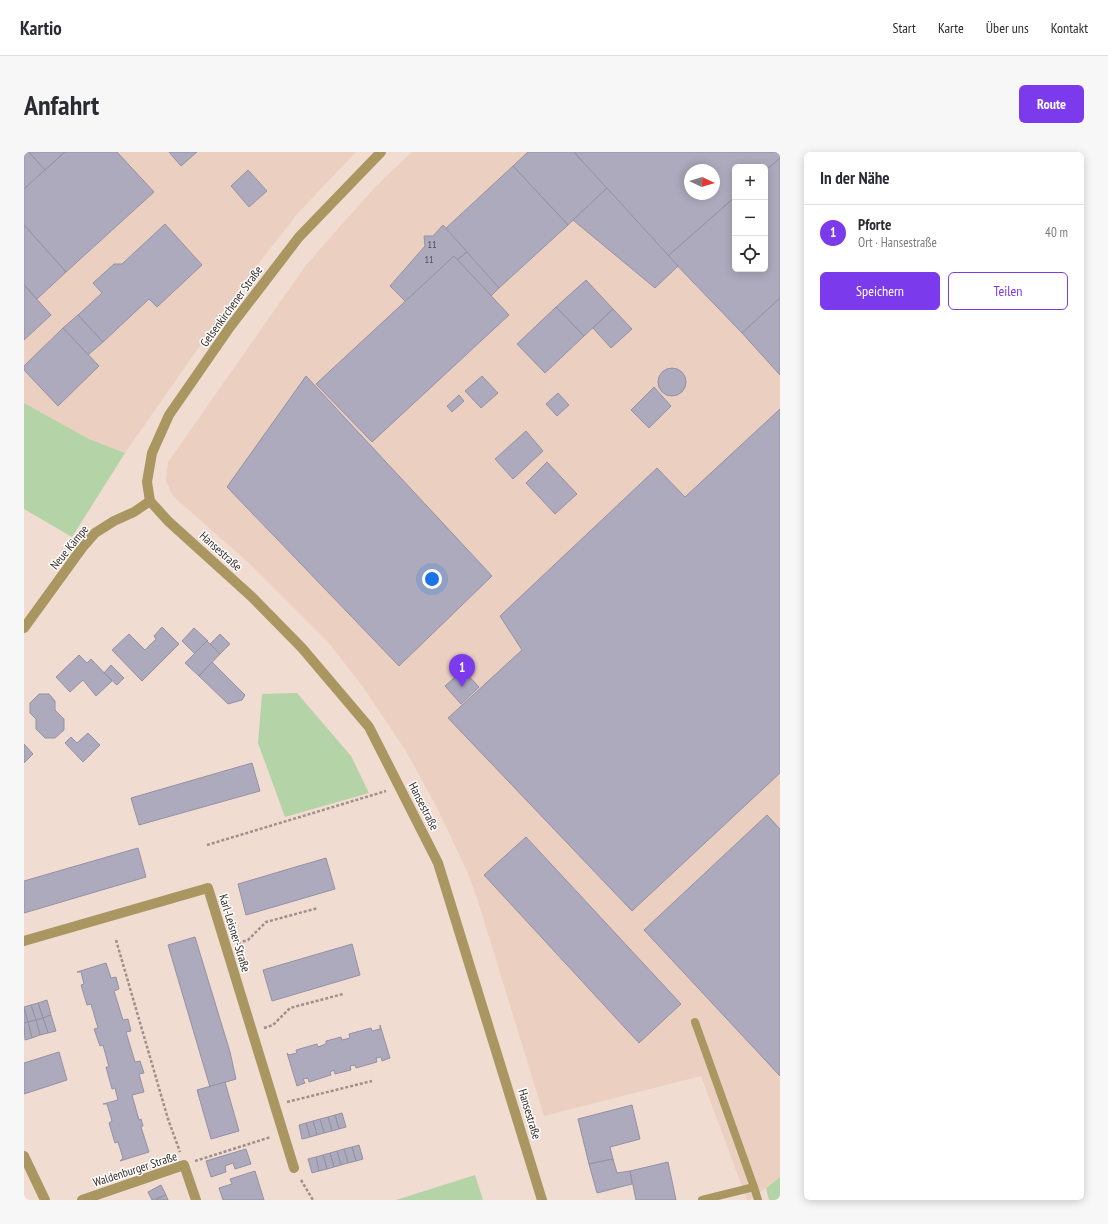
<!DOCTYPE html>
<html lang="de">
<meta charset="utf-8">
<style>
:root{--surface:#fff;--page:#f7f7f7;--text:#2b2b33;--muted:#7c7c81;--line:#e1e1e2;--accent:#7c3aed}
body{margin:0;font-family:"PT Sans Narrow",sans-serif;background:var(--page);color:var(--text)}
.controls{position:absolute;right:12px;top:12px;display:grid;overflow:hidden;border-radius:6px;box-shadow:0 2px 10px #0003}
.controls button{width:36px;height:36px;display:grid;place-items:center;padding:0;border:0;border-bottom:1px solid var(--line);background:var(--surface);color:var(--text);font:20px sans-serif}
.compass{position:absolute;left:660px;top:12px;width:36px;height:36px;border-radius:50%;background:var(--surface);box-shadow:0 2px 10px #0003;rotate:94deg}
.you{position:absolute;left:408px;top:427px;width:14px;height:14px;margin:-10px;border:3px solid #fff;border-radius:50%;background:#1a73e8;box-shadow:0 0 0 6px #1a73e833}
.badge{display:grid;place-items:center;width:26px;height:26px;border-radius:50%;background:var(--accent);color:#fff;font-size:13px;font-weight:700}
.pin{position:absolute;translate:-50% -33px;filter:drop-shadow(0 1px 2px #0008)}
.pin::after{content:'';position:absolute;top:21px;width:14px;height:12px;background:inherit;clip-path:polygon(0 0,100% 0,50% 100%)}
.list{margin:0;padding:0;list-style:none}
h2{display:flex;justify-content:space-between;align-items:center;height:52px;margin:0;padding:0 16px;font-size:17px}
h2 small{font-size:13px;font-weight:400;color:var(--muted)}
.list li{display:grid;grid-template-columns:26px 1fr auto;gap:12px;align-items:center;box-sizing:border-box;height:56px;padding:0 16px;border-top:1px solid var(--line)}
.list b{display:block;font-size:15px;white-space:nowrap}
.list p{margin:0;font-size:13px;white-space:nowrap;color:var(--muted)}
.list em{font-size:13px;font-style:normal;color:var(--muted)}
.actions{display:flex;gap:8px;padding:12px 16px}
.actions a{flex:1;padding:9px 0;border:1px solid var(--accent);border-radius:6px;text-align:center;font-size:14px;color:var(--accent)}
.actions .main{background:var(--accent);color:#fff}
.icon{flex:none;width:22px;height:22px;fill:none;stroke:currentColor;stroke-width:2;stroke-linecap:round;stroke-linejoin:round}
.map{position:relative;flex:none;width:756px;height:1048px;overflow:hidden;border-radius:6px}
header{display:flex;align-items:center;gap:24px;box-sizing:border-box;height:56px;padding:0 20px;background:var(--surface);border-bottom:1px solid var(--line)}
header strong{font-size:19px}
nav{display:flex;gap:22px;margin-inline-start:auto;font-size:14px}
.intro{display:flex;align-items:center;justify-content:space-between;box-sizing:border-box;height:96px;padding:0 24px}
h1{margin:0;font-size:28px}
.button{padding:10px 18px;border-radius:6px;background:var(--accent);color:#fff;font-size:14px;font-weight:700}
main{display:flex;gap:24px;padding:0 24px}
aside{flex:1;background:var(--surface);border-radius:6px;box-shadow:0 2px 10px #0003}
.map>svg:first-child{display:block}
</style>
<header>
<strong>Kartio</strong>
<nav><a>Start</a><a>Karte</a><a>Über uns</a><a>Kontakt</a></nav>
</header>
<div class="intro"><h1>Anfahrt</h1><a class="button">Route</a></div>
<main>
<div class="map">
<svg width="756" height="1048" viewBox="0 0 756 1048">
<rect width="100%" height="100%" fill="#f1dcd2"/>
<!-- built -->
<g fill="#ebcfc1" fill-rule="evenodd">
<polygon points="0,0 332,0 274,61 224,125 101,301 65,287 0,251"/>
<path d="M388,0H756V1025L726,1048H723L677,924L520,964L454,749L442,717L413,656L382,599L339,535L304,490L226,412L149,344L142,329L144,310L282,113L351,35ZM711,15H741V117H711ZM666,18H690V42H666Z"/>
</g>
<!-- green -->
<g fill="#b4d3a7">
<polygon points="0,251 65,287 101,301 48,385 0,357"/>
<polygon points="273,541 327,604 345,641 261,665 234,591 238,542"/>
<polygon points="451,1023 459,1048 372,1048"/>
<polygon points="756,1025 756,1048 745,1048 742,1036"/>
</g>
<!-- building -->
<g fill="#adaabd" stroke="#9491a4" fill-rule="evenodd">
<polygon points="0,0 5,0 21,18 0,37"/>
<polygon points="5,0 41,0 21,18"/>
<polygon points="41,0 93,0 130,40 42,120 0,73 0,37"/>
<polygon points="145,0 173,0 157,14"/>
<polygon points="504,0 550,0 583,36 544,73 489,14"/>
<path d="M550,0H756V6L741,19V15H711V45L644,104ZM666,18H690V42H666Z"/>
<polygon points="756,6 756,146 718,181 644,104 711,45 711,117 741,117 741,19"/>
<polygon points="489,14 544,73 475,136 421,77"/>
<polygon points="224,18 243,39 225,55 207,34"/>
<polygon points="583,36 654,114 631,136 549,68"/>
<polygon points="141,72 178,113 133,155 125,147 79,190 54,163 78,141 69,131 90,112 98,112"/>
<polygon points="0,73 42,120 13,147 0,133"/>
<polygon points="419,73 443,100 433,108 430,104 382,150 366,134 401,94 400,84 409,84"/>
<polygon points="443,100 475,136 467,144 433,108"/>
<polygon points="430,104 485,163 348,290 292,232"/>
<polygon points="562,128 589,157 560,184 532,155"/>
<polygon points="0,133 27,163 0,188"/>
<polygon points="756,146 756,223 718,181"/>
<polygon points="532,155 560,184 521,221 493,192"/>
<polygon points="589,157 608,177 587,196 569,176"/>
<polygon points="54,163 79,190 64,203 39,176"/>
<polygon points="39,176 75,214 34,254 0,218 0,214"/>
<circle cx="648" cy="230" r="14"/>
<polygon points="282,224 468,424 375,514 203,335"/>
<polygon points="458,224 474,241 457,256 441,239"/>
<polygon points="630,235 647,254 625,276 607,258"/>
<polygon points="534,241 545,253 533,264 522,252"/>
<polygon points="435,243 440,249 428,260 423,254"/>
<polygon points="756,257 756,621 608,759 424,566 498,498 476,464 633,316 661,345"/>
<polygon points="502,279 519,299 489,327 471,307"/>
<polygon points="523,310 553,342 531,362 502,331"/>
<polygon points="138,475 155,492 118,529 88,498 105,482 121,498 132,487 130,484"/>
<polygon points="170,476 184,489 171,502 158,489"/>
<polygon points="196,482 206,492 196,502 186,492"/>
<polygon points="183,489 196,502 175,524 161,511"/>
<polygon points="55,503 63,511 67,507 88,529 72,544 59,528 46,540 32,525"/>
<polygon points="188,510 221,543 218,548 204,552 175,524"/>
<polygon points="87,513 100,526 93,533 80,521"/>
<polygon points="439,518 455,535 437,552 421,534"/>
<polygon points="15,542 25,542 31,549 31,558 40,567 40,578 31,586 21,586 12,577 12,567 6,561 6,551"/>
<polygon points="64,581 76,593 59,610 41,591 47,585 53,591"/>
<polygon points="0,592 9,602 0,611"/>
<polygon points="228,611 236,639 115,673 107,646"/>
<polygon points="743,663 756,677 756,924 620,778"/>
<polygon points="502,685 657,852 615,891 460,723"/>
<polygon points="114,696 122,725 0,761 0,729"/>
<polygon points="302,706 311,737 222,763 214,732"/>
<polygon points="171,785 206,900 212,927 186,935 144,793"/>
<polygon points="328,792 336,823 248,849 239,818"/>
<polygon points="82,811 87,826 92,825 95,837 90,839 99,868 104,867 107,879 102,880 111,910 116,909 120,921 115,922 120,940 108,943 115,968 117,967 119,974 117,975 125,1000 96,1009 99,1006 94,990 91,991 85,971 88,969 83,952 79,952 94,948 91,936 88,937 82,915 85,915 79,893 76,894 70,877 74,876 67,852 63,853 57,833 60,832 57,820 53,820"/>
<polygon points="23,848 27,863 19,866 14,851"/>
<polygon points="14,851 19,866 12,868 7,853"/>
<polygon points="7,853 12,868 4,870 0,855"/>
<polygon points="0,857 4,870 0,871"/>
<polygon points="27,863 32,879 24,881 19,866"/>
<polygon points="19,866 24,881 16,883 12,868"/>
<polygon points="12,868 16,883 8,886 4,870"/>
<polygon points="4,870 8,886 1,888 0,871"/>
<polygon points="356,873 366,906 358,909 357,905 352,906 353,910 332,916 331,913 326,914 327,918 311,922 310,918 306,920 307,923 285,930 284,926 279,927 281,931 273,934 263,901 265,903 273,901 272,898 293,892 294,895 302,892 302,889 317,885 318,888 326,886 325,882 347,876 348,879 356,877"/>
<polygon points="35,900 43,928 0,942 0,911"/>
<polygon points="201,930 215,979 187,987 173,938"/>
<polygon points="608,953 616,987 586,995 589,1007 565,1012 554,967"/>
<polygon points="318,961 322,975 315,977 311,963"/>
<polygon points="311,963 315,977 308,979 304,965"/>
<polygon points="304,965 308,979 300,981 296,967"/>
<polygon points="296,967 300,981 293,983 289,969"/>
<polygon points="289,969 293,983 286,985 282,971"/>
<polygon points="282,971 286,985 278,987 275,973"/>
<polygon points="335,993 339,1007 332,1009 328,995"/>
<polygon points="328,995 332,1009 324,1011 320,997"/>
<polygon points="222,997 227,1012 211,1017 209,1011 201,1014 202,1020 187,1025 182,1009"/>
<polygon points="320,997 324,1011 317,1013 313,999"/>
<polygon points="313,999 317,1013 310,1015 306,1001"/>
<polygon points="306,1001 310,1015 303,1017 299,1003"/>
<polygon points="299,1003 303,1017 295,1019 292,1005"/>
<polygon points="292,1005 295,1019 288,1021 284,1007"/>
<polygon points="589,1007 593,1021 606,1019 608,1032 573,1041 565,1012"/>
<polygon points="644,1010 652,1048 612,1048 606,1019"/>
<polygon points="231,1019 240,1048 199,1048 195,1036 208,1032 206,1027"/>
<polygon points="137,1033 142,1043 128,1048 124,1040"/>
<polygon points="142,1043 144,1048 131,1048"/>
</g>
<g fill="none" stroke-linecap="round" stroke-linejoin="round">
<!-- path -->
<g stroke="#a09089" stroke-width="2.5" stroke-dasharray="3 2" stroke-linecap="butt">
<polyline points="183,693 362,639"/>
<polyline points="92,788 144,967 156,1000"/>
<polyline points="214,791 224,788 242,770 294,756"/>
<polyline points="240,876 249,873 266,856 319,842"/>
<polyline points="263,950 348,929"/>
<polyline points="171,1009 247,985"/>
<polyline points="277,1028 289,1048"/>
</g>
<!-- lane -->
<g stroke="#aa9661" stroke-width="8">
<polyline points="671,870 730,1035"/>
<polyline points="678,1048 730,1035 734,1048"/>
</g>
<!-- street -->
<g stroke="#aa9661" stroke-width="10">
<polyline points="126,349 144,369 228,445 278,496 345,575 414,711 518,1048"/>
<polyline points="126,349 123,330 128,301 145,263 206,175 275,85 357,0"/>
<polyline points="0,476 58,396 71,381 90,369 110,360 126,349"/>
<polyline points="0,789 184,736 270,1016"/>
<polyline points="0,1004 21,1048"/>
<polyline points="58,1048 160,1013 172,1048"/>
</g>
</g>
<g text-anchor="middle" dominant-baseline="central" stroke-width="3" stroke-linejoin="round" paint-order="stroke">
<!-- number labels -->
<g font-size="10" fill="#524c4d">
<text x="408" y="92">11</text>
<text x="405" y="107">11</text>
</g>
<!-- street labels -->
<g font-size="12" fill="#342c28" stroke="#fff">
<text transform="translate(207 154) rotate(-54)">Gelsenkirchener Straße</text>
<text transform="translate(45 395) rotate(-51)">Neue Kämpe</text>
<text transform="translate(197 399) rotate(42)">Hansestraße</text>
<text transform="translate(400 654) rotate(63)">Hansestraße</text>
<text transform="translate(211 781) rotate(73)">Karl-Leisner-Straße</text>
<text transform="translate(506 962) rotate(73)">Hansestraße</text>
<text transform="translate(111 1017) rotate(-18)">Waldenburger Straße</text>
</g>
</g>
</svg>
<div class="controls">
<button>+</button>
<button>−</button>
<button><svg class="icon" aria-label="locate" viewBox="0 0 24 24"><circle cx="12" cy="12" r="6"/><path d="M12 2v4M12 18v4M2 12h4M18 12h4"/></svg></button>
</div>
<svg class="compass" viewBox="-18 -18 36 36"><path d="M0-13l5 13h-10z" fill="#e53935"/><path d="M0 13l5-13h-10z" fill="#7c7c81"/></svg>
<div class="you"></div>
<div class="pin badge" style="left:438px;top:535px">1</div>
</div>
<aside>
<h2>In der Nähe<small></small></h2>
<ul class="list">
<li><span class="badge">1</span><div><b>Pforte</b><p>Ort · Hansestraße</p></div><em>40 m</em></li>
</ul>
<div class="actions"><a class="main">Speichern</a><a>Teilen</a></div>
</aside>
</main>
